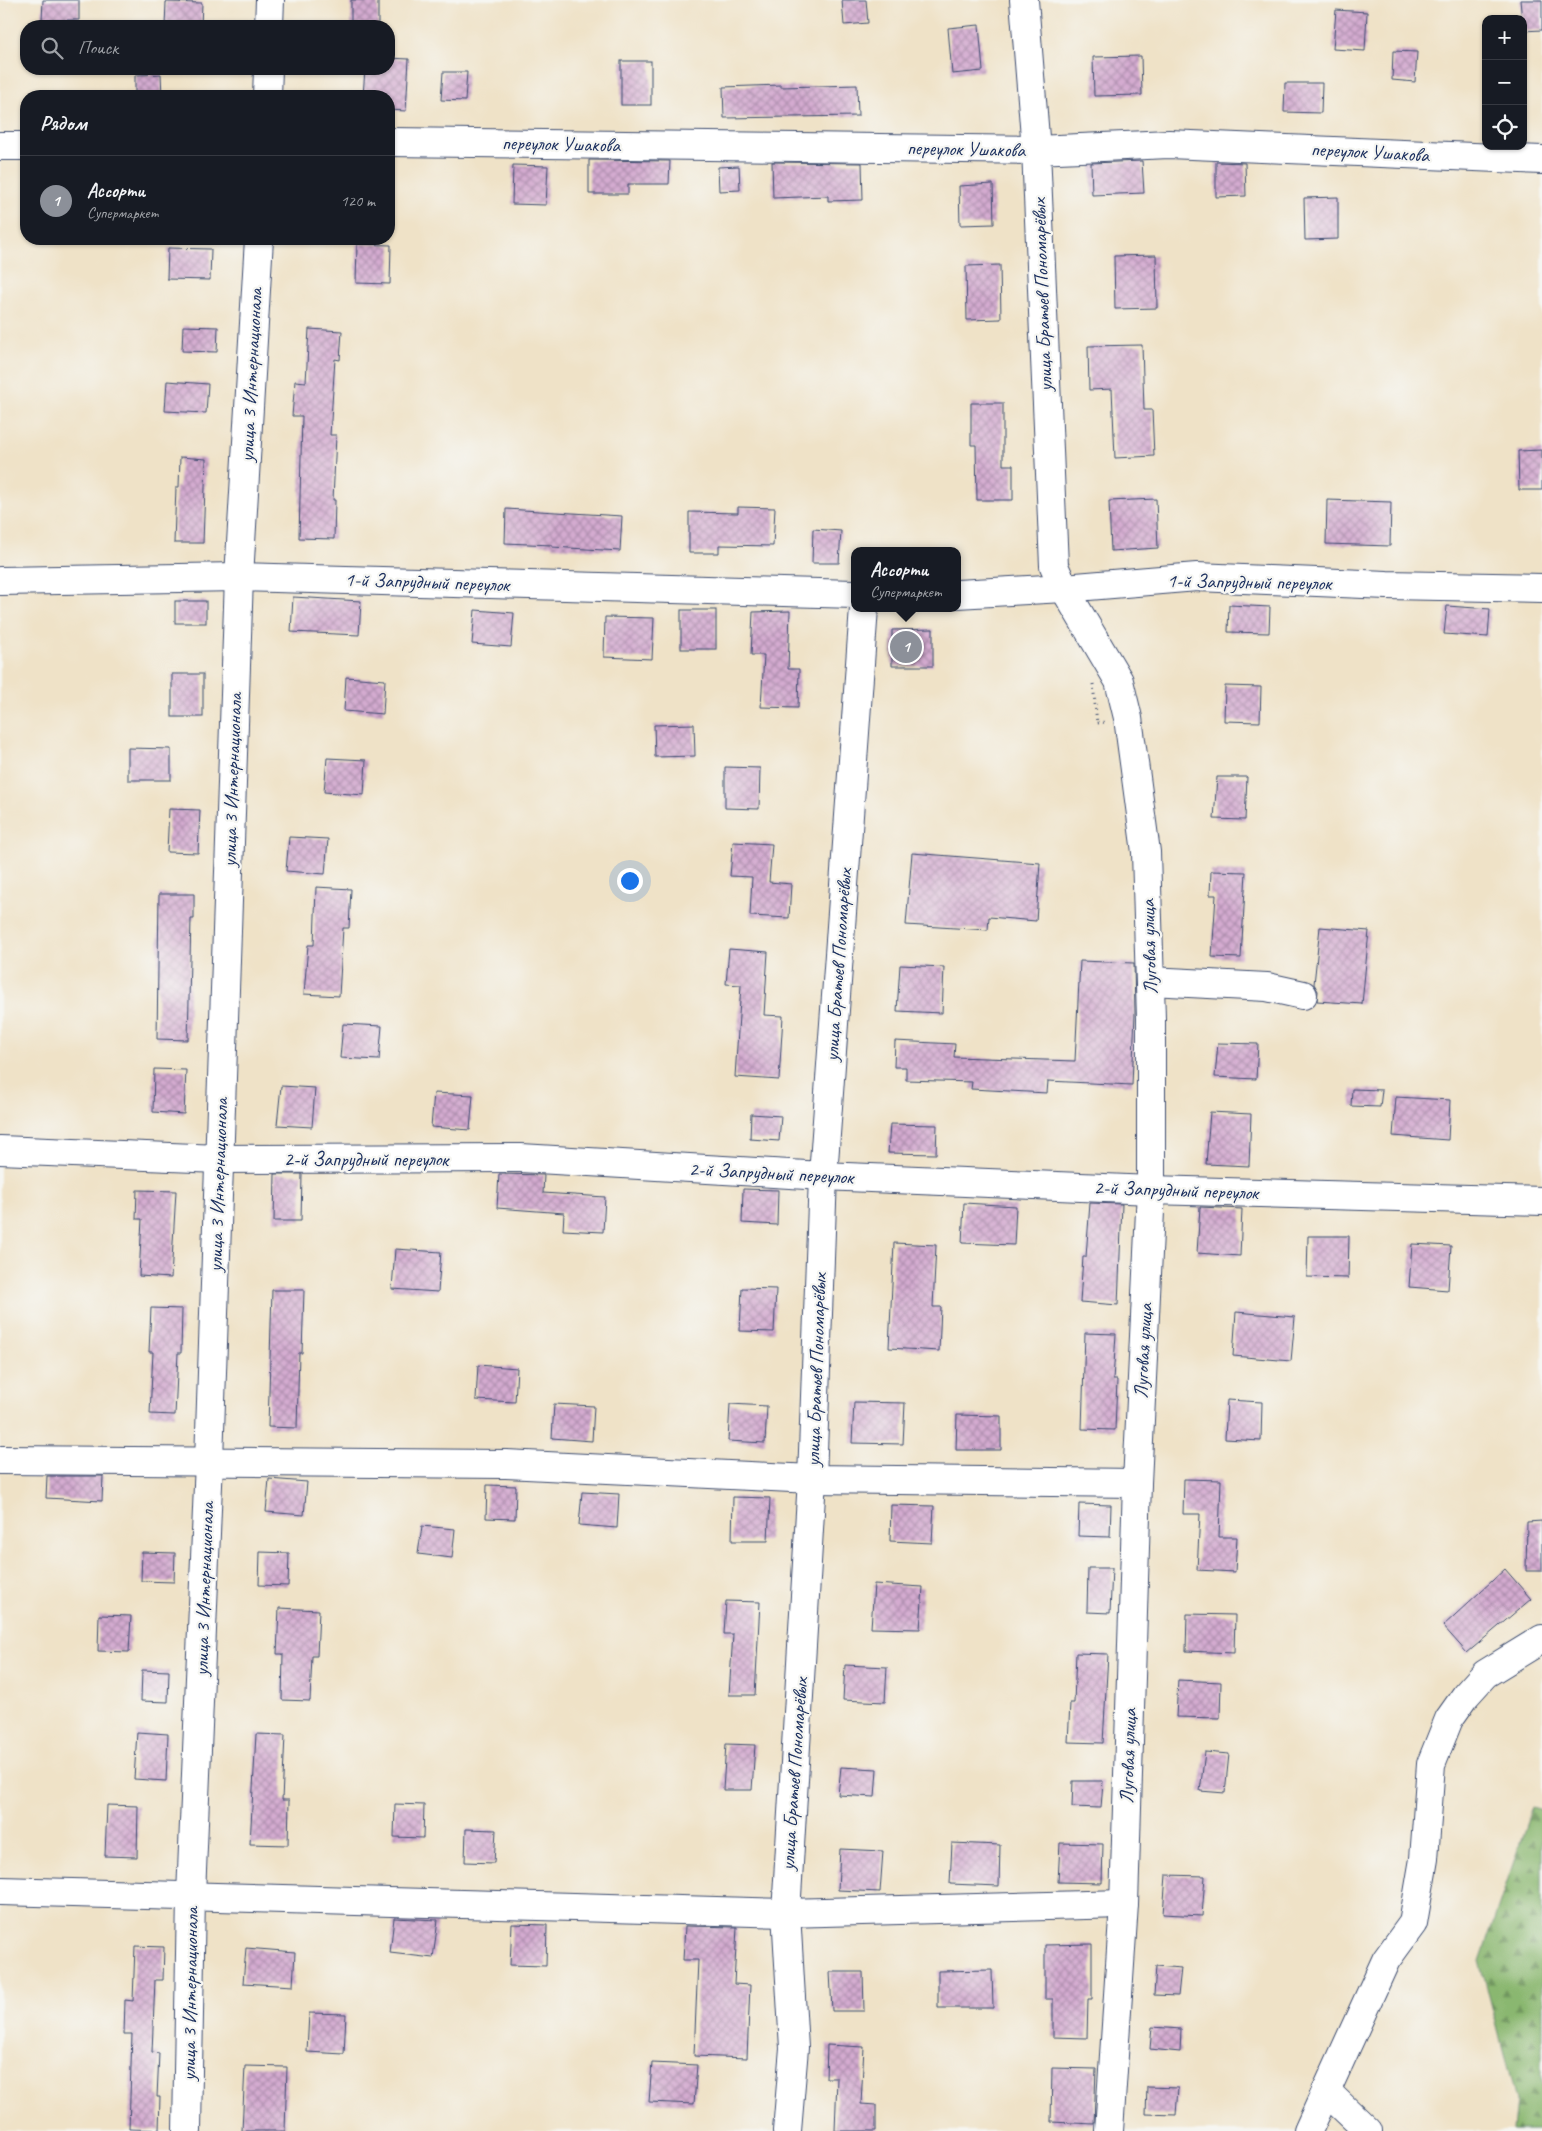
<!DOCTYPE html>
<html lang="ru">
<meta charset="utf-8">
<style>
:root{--surface:#171b24;--page:#20242c;--text:#f1f3f6;--muted:#9ea1a6;--line:#363941;--accent:#8c9099}
body{margin:0;font-family:Caveat,sans-serif;background:var(--page);color:var(--text)}
.controls{position:absolute;right:15px;top:15px;display:grid;overflow:hidden;border-radius:10px;box-shadow:0 1px 4px #0004}
.controls button{width:45px;height:45px;display:grid;place-items:center;padding:0;border:0;border-bottom:1px solid var(--line);background:var(--surface);color:var(--text);font:25px sans-serif}
.you{position:absolute;left:629px;top:880px;width:18px;height:18px;margin:-12px;border:4px solid #fff;border-radius:50%;background:#1a73e8;box-shadow:0 0 0 8px #1a73e833}
.badge{display:grid;place-items:center;width:32px;height:32px;border-radius:50%;background:var(--accent);color:#fff;font-size:16px;font-weight:700}
.pin{position:absolute;translate:-50% -50%;border:2px solid #fff;box-shadow:0 1px 5px #0006}
.popup{position:absolute;left:851px;top:547px;width:110px;height:65px;box-sizing:border-box;display:grid;place-content:center;border-radius:10px;background:var(--surface);filter:drop-shadow(0 1px 4px #0005);font-size:16px;white-space:nowrap;color:var(--muted)}
.popup b{font-size:19px;color:var(--text)}
.popup::after{content:'';position:absolute;left:50%;top:100%;margin-left:-10px;border:10px solid transparent;border-top-color:var(--surface)}
.list{margin:0;padding:0;list-style:none}
h2{display:flex;justify-content:space-between;align-items:center;height:65px;margin:0;padding:0 20px;font-size:21px}
h2 small{font-size:16px;font-weight:400;color:var(--muted)}
.list li{display:grid;grid-template-columns:32px 1fr auto;gap:15px;align-items:center;box-sizing:border-box;height:90px;padding:0 20px;border-top:1px solid var(--line)}
.list b{display:block;font-size:19px;white-space:nowrap}
.list p{margin:0;font-size:16px;white-space:nowrap;color:var(--muted)}
.list em{font-size:16px;font-style:normal;color:var(--muted)}
.icon{flex:none;width:28px;height:28px;fill:none;stroke:currentColor;stroke-width:2;stroke-linecap:round;stroke-linejoin:round}
.map{position:relative;flex:none;width:1542px;height:2131px;overflow:hidden}
.search{position:absolute;background:var(--surface);box-shadow:0 1px 4px #0004;left:20px;top:20px;width:375px;height:55px;display:flex;align-items:center;gap:12px;box-sizing:border-box;padding:0 18px;border-radius:20px;color:var(--muted);font-size:19px}
.panel{position:absolute;background:var(--surface);box-shadow:0 1px 4px #0004;left:20px;top:90px;width:375px;height:155px;border-radius:20px}
.map>svg:first-child{display:block}
</style>
<div class="map">
<svg width="1542" height="2131" viewBox="0 0 1542 2131">
<defs>
<pattern id="forest-firs" width="22" height="20" patternUnits="userSpaceOnUse" patternTransform="scale(1.25)"><rect width="22" height="20" fill="#8ab76f"/><path d="M5 1l3.5 6h-7zM16 11l3.5 6h-7z" fill="#70955e"/></pattern>
<pattern id="building-cross-hatch" width="8" height="8" patternUnits="userSpaceOnUse" patternTransform="scale(1.25)"><rect width="8" height="8" fill="#d4abd0"/><path d="M0 0l8 8M0 8l8-8" fill="none" stroke="#ab8cac"/></pattern>
</defs>
<rect width="100%" height="100%" fill="#f6f6f2"/>
<filter id="ink" filterUnits="userSpaceOnUse"><feTurbulence type="fractalNoise" baseFrequency=".02" numOctaves="2"/><feDisplacementMap in="SourceGraphic" scale="10" xChannelSelector="R" yChannelSelector="G"/><feConvolveMatrix kernelMatrix="1 2 1 2 8 2 1 2 1" color-interpolation-filters="sRGB"/></filter>
<filter id="wash" filterUnits="userSpaceOnUse"><feTurbulence type="fractalNoise" baseFrequency=".0096" numOctaves="4" result="noise"/><feDisplacementMap in="SourceGraphic" scale="20" xChannelSelector="R" yChannelSelector="G"/><feGaussianBlur stdDeviation="1.12" result="paint"/><feColorMatrix in="noise" values="0 0 0 0 0 0 0 0 0 0 0 0 0 0 0 0 0 1.4 0 .05"/><feComposite in="paint" operator="in"/></filter>
<g filter="url(#wash)">
<rect width="100%" height="100%" fill="#efe2c7"/>
<!-- forest -->
<polygon fill="url(#forest-firs)" stroke="#527366" points="1532,1808 1542,1811 1542,2131 1513,2131 1516,2100 1480,1961"/>
<g id="blocks">
<!-- building -->
<g fill="url(#building-cross-hatch)">
<polygon points="43,0 79,0 79,20 42,20"/>
<rect x="351" y="0" width="27" height="25"/>
<polygon points="842,0 866,0 868,23 844,25"/>
<polygon points="1520,0 1542,0 1542,30 1523,31"/>
<polygon points="166,2 202,3 201,26 165,26"/>
<polygon points="1336,10 1367,12 1365,51 1333,49"/>
<polygon points="979,25 983,71 952,74 948,28"/>
<polygon points="1393,51 1417,52 1415,82 1392,80"/>
<polygon points="1141,56 1142,95 1094,96 1093,57"/>
<polygon points="389,58 409,59 406,111 389,110 389,96 363,96 365,69 389,69"/>
<rect x="621" y="61" width="30" height="44"/>
<polygon points="443,72 467,72 465,101 441,100"/>
<polygon points="161,74 162,96 135,96 135,75"/>
<polygon points="1285,83 1322,83 1321,113 1284,112"/>
<polygon points="781,85 781,87 857,85 858,116 724,118 723,87"/>
<polygon points="589,160 670,161 669,184 628,184 628,194 589,194"/>
<polygon points="1142,161 1144,193 1092,195 1091,163"/>
<polygon points="772,162 862,163 863,200 828,201 828,196 773,198"/>
<polygon points="1216,162 1245,163 1246,196 1216,197"/>
<polygon points="513,165 548,166 546,205 512,204"/>
<polygon points="739,166 740,190 719,191 718,167"/>
<polygon points="993,184 994,224 960,225 959,186"/>
<polygon points="1338,197 1338,239 1305,240 1304,198"/>
<polygon points="357,244 391,245 390,284 356,283"/>
<polygon points="168,248 211,249 210,280 167,279"/>
<polygon points="1156,255 1157,308 1115,309 1114,256"/>
<polygon points="1000,265 1001,319 967,320 966,266"/>
<polygon points="183,326 218,327 217,352 182,351"/>
<polygon points="309,329 342,331 340,360 335,359 330,435 336,435 333,500 335,500 334,539 299,538 302,416 292,416 295,381 306,382"/>
<polygon points="1142,345 1144,410 1152,410 1154,456 1115,458 1112,389 1089,390 1088,346"/>
<polygon points="167,381 208,384 206,413 165,411"/>
<polygon points="971,403 1003,403 1003,465 1013,465 1013,500 977,500 976,445 971,445"/>
<polygon points="1542,450 1542,490 1519,490 1518,451"/>
<polygon points="180,457 206,459 203,543 174,543 176,487 179,487"/>
<polygon points="1156,499 1158,548 1111,551 1109,501"/>
<polygon points="1327,500 1391,502 1390,546 1326,544"/>
<polygon points="738,507 775,508 773,546 719,545 719,553 689,553 689,512 738,513"/>
<polygon points="506,509 622,516 620,551 552,547 552,545 505,543"/>
<polygon points="813,529 841,531 839,563 812,563"/>
<polygon points="293,597 361,601 359,635 291,632"/>
<rect x="175" y="601" width="31" height="22"/>
<polygon points="1229,605 1270,607 1269,633 1228,632"/>
<polygon points="1447,606 1490,609 1488,637 1444,634"/>
<polygon points="475,610 514,613 511,647 472,644"/>
<rect x="681" y="610" width="35" height="39"/>
<polygon points="790,611 788,669 799,669 798,708 761,707 764,655 751,655 753,612"/>
<polygon points="605,617 654,618 652,659 604,657"/>
<polygon points="933,629 933,666 892,666 892,630"/>
<rect x="172" y="674" width="31" height="43"/>
<polygon points="346,677 385,680 383,714 344,711"/>
<polygon points="1225,686 1261,687 1260,722 1224,721"/>
<polygon points="694,724 695,756 655,757 654,725"/>
<polygon points="128,748 171,749 171,780 128,780"/>
<polygon points="327,758 366,760 364,795 324,792"/>
<polygon points="725,767 760,768 759,809 725,808"/>
<polygon points="1217,777 1247,777 1245,820 1214,819"/>
<polygon points="169,809 200,810 198,853 167,852"/>
<polygon points="289,837 328,839 325,874 286,871"/>
<polygon points="733,842 772,844 769,882 791,884 789,918 750,916 752,877 730,876"/>
<polygon points="912,853 1040,863 1036,921 989,917 988,930 906,925"/>
<polygon points="1211,871 1246,872 1241,958 1212,957 1216,895 1210,895"/>
<polygon points="316,887 351,889 349,928 343,928 339,996 304,994 308,945 314,945"/>
<polygon points="159,894 194,894 194,919 191,919 188,1040 157,1039"/>
<polygon points="1320,927 1369,931 1362,1004 1317,1001 1318,991 1314,984"/>
<polygon points="729,949 768,952 764,1015 783,1016 779,1080 735,1077 741,985 726,984"/>
<polygon points="1080,961 1134,963 1135,1013 1132,1085 1048,1081 1047,1093 971,1089 972,1082 906,1080 906,1067 894,1067 895,1041 955,1044 954,1057 1075,1061"/>
<polygon points="900,965 944,967 942,1013 897,1011"/>
<polygon points="343,1024 382,1026 379,1060 340,1058"/>
<polygon points="1218,1043 1258,1044 1256,1079 1215,1077"/>
<polygon points="154,1069 186,1070 184,1114 153,1112"/>
<polygon points="281,1086 315,1088 312,1127 277,1125"/>
<polygon points="1352,1089 1382,1090 1380,1107 1351,1106"/>
<polygon points="434,1093 473,1095 470,1130 431,1127"/>
<polygon points="1396,1097 1450,1100 1448,1140 1393,1136"/>
<polygon points="1210,1112 1251,1114 1249,1166 1206,1164"/>
<polygon points="751,1114 781,1116 779,1141 750,1139"/>
<polygon points="890,1124 937,1125 936,1154 888,1153"/>
<polygon points="275,1174 302,1174 301,1221 274,1221"/>
<polygon points="499,1174 544,1175 543,1193 605,1197 603,1232 563,1230 564,1213 497,1208"/>
<polygon points="743,1189 778,1190 777,1225 742,1223"/>
<polygon points="137,1190 176,1191 171,1278 139,1276 142,1219 136,1219"/>
<polygon points="964,1203 1016,1206 1014,1245 962,1243"/>
<polygon points="1090,1203 1122,1204 1118,1305 1080,1302 1083,1257 1086,1257"/>
<polygon points="1200,1207 1242,1209 1240,1256 1197,1253"/>
<polygon points="1308,1236 1349,1236 1348,1278 1307,1277"/>
<polygon points="894,1243 936,1245 933,1307 941,1307 939,1351 889,1348"/>
<polygon points="1412,1244 1451,1246 1448,1290 1409,1287"/>
<polygon points="395,1249 441,1252 438,1292 392,1289"/>
<polygon points="742,1288 776,1289 774,1332 740,1331"/>
<polygon points="272,1290 304,1290 302,1353 299,1353 297,1428 268,1427"/>
<polygon points="151,1308 182,1309 181,1353 178,1353 175,1415 150,1414 153,1352 149,1352"/>
<polygon points="1236,1312 1295,1317 1291,1361 1233,1356"/>
<polygon points="1085,1333 1116,1334 1113,1380 1117,1380 1115,1430 1082,1429"/>
<polygon points="478,1365 517,1368 515,1402 476,1400"/>
<polygon points="1227,1400 1262,1402 1261,1441 1225,1439"/>
<polygon points="854,1402 905,1403 903,1444 852,1443"/>
<polygon points="554,1404 594,1406 592,1441 552,1438"/>
<polygon points="730,1404 767,1406 765,1443 728,1441"/>
<polygon points="957,1415 1001,1416 1001,1450 956,1450"/>
<polygon points="47,1476 103,1476 102,1501 46,1498"/>
<polygon points="269,1479 307,1482 304,1515 266,1512"/>
<polygon points="1184,1479 1221,1480 1219,1537 1237,1537 1235,1572 1197,1570 1200,1514 1183,1514"/>
<polygon points="487,1485 516,1486 515,1519 486,1518"/>
<polygon points="582,1492 619,1494 617,1528 579,1525"/>
<polygon points="733,1497 770,1498 768,1541 732,1541"/>
<polygon points="1079,1504 1111,1505 1110,1537 1078,1536"/>
<polygon points="891,1505 934,1506 932,1543 890,1541"/>
<polygon points="1542,1521 1542,1571 1526,1571 1527,1522"/>
<polygon points="422,1526 455,1529 452,1558 418,1554"/>
<polygon points="142,1552 175,1553 174,1582 141,1581"/>
<polygon points="260,1552 289,1553 288,1586 259,1585"/>
<polygon points="1088,1568 1112,1568 1110,1613 1087,1612"/>
<polygon points="1505,1569 1531,1599 1467,1653 1443,1626"/>
<polygon points="874,1584 923,1587 920,1629 871,1628"/>
<polygon points="726,1601 760,1602 755,1695 729,1695 733,1634 724,1634"/>
<polygon points="279,1608 319,1610 317,1656 312,1656 310,1701 282,1700 283,1654 277,1654"/>
<polygon points="1187,1614 1235,1615 1234,1653 1186,1651"/>
<polygon points="99,1615 131,1616 129,1652 98,1651"/>
<polygon points="1076,1653 1108,1654 1103,1743 1068,1742 1070,1703 1074,1703"/>
<polygon points="845,1665 887,1667 885,1702 843,1700"/>
<polygon points="142,1670 169,1671 168,1702 141,1701"/>
<polygon points="1178,1680 1221,1682 1220,1718 1176,1717"/>
<polygon points="137,1732 168,1734 166,1781 134,1779"/>
<polygon points="256,1734 285,1735 282,1800 289,1800 288,1845 250,1844"/>
<polygon points="726,1744 755,1745 752,1790 723,1790"/>
<polygon points="1205,1752 1229,1754 1225,1793 1200,1791"/>
<polygon points="841,1767 877,1769 875,1797 838,1795"/>
<polygon points="1073,1781 1103,1781 1101,1808 1072,1807"/>
<polygon points="395,1804 424,1805 423,1838 394,1837"/>
<polygon points="107,1805 138,1806 137,1857 105,1856"/>
<polygon points="466,1829 496,1830 494,1863 465,1862"/>
<polygon points="952,1843 1000,1845 999,1886 950,1884"/>
<polygon points="1060,1843 1103,1844 1102,1883 1058,1882"/>
<polygon points="840,1849 883,1851 880,1892 838,1890"/>
<polygon points="1166,1875 1205,1876 1202,1916 1163,1914"/>
<polygon points="394,1918 438,1920 433,1958 390,1953"/>
<polygon points="512,1924 547,1925 546,1966 510,1965"/>
<polygon points="685,1926 737,1927 734,1984 750,1985 747,2058 694,2056 698,1960 683,1960"/>
<polygon points="1092,1944 1092,1999 1088,1999 1087,2038 1053,2037 1053,1999 1045,1999 1045,1945"/>
<polygon points="135,1946 164,1947 163,1980 155,1980 152,2052 159,2053 157,2097 160,2097 159,2130 129,2129 132,2034 124,2034 125,2000 133,2001"/>
<polygon points="246,1948 295,1952 293,1986 243,1983"/>
<polygon points="1156,1966 1181,1968 1178,1996 1154,1995"/>
<polygon points="992,1970 993,2008 938,2008 938,1971"/>
<polygon points="830,1972 863,1972 864,2011 832,2011"/>
<polygon points="309,2013 346,2014 344,2054 307,2052"/>
<polygon points="1152,2027 1181,2029 1180,2052 1150,2049"/>
<polygon points="827,2045 864,2047 861,2104 876,2105 876,2131 835,2131 837,2078 826,2078"/>
<polygon points="652,2063 697,2065 694,2104 649,2102"/>
<polygon points="245,2066 287,2067 285,2131 242,2131"/>
<polygon points="1052,2068 1096,2069 1094,2124 1051,2122"/>
<polygon points="1147,2087 1178,2088 1176,2115 1146,2114"/>
</g>
</g>
</g>
<g filter="url(#ink)">
<use href="#blocks" fill-opacity="0" stroke="#3b4a6e" stroke-width="1"/>
<g fill="none" stroke-linecap="round" stroke-linejoin="round">
<defs>
<g id="minor">
<polyline points="1024,0 1036,150 1054,566 1064,588 1119,681 1128,718 1146,852 1151,1019 1151,1190 1137,1483 1124,1904 1109,2131"/>
<polyline points="269,26 270,0"/>
<polyline points="267,96 268,69"/>
<polyline points="389,142 1036,150 1169,144 1542,160"/>
<polyline points="0,146 26,146"/>
<polyline points="0,581 239,577 855,594"/>
<polyline points="957,594 1064,588 1197,577 1387,585 1542,588"/>
<polyline points="1150,981 1267,987 1303,995"/>
<polyline points="0,1150 219,1159 521,1158 823,1176 1151,1190 1542,1201"/>
<polyline points="0,1460 506,1464 812,1479 1137,1483"/>
<polyline points="0,1891 786,1913 1124,1904"/>
<polyline points="1326,2091 1368,2131"/>
<polyline points="187,2131 191,1895 209,1461 239,577 259,239"/>
<polyline points="787,2131 794,2048 786,1913 812,1479 823,1176 864,608"/>
<polyline points="1308,2131 1386,1960 1413,1923 1424,1859 1431,1764 1449,1719 1466,1695 1485,1674 1542,1639"/>
</g>
</defs>
<!-- minor casing -->
<use href="#minor" stroke="#3b4a6e" stroke-width="30"/>
<!-- path -->
<polyline stroke="#3b4a6e" stroke-width="3" stroke-dasharray="1 4" stroke-linecap="butt" points="1093,684 1097,723 1105,722"/>
<!-- minor -->
<use href="#minor" stroke="#fff" stroke-width="28"/>
</g>
</g>
<g text-anchor="middle" dominant-baseline="central" stroke-width="4.5" stroke-linejoin="round" paint-order="stroke">
<!-- street labels -->
<g font-size="20" fill="#1b2f5e" stroke="#f6f6f2">
<text transform="translate(561 144) rotate(1)">переулок Ушакова</text>
<text transform="translate(966 149) rotate(1)">переулок Ушакова</text>
<text transform="translate(1370 152) rotate(3)">переулок Ушакова</text>
<text transform="translate(1042 295) rotate(-92)">улица Братьев Пономарёвых</text>
<text transform="translate(251 375) rotate(-87)">улица 3 Интернационала</text>
<text transform="translate(427 582) rotate(2)">1-й Запрудный переулок</text>
<text transform="translate(1249 582) rotate(1)">1-й Запрудный переулок</text>
<text transform="translate(232 780) rotate(-88)">улица 3 Интернационала</text>
<text transform="translate(1149 947) rotate(-92)">Луговая улица</text>
<text transform="translate(838 965) rotate(-86)">улица Братьев Пономарёвых</text>
<text x="366" y="1159">2-й Запрудный переулок</text>
<text transform="translate(771 1173) rotate(3)">2-й Запрудный переулок</text>
<text transform="translate(218 1185) rotate(-88)">улица 3 Интернационала</text>
<text transform="translate(1176 1190) rotate(2)">2-й Запрудный переулок</text>
<text transform="translate(1143 1351) rotate(-87)">Луговая улица</text>
<text transform="translate(816 1370) rotate(-88)">улица Братьев Пономарёвых</text>
<text transform="translate(204 1589) rotate(-88)">улица 3 Интернационала</text>
<text transform="translate(1128 1756) rotate(-88)">Луговая улица</text>
<text transform="translate(794 1774) rotate(-86)">улица Братьев Пономарёвых</text>
<text transform="translate(190 1994) rotate(-89)">улица 3 Интернационала</text>
</g>
</g>
</svg>
<div class="controls">
<button>+</button>
<button>−</button>
<button><svg class="icon" aria-label="locate" viewBox="0 0 24 24"><circle cx="12" cy="12" r="6"/><path d="M12 2v4M12 18v4M2 12h4M18 12h4"/></svg></button>
</div>
<div class="you"></div>
<div class="pin badge" style="left:906px;top:647px">1</div>
<div class="popup"><b>Ассорти</b>Супермаркет</div>
<div class="search"><svg class="icon" aria-label="search" viewBox="0 0 24 24"><circle cx="10" cy="10" r="6"/><path d="M15 15l6 6"/></svg>Поиск</div>
<section class="panel">
<h2>Рядом<small></small></h2>
<ul class="list">
<li><span class="badge">1</span><div><b>Ассорти</b><p>Супермаркет</p></div><em>120 m</em></li>
</ul>
</section>
</div>
